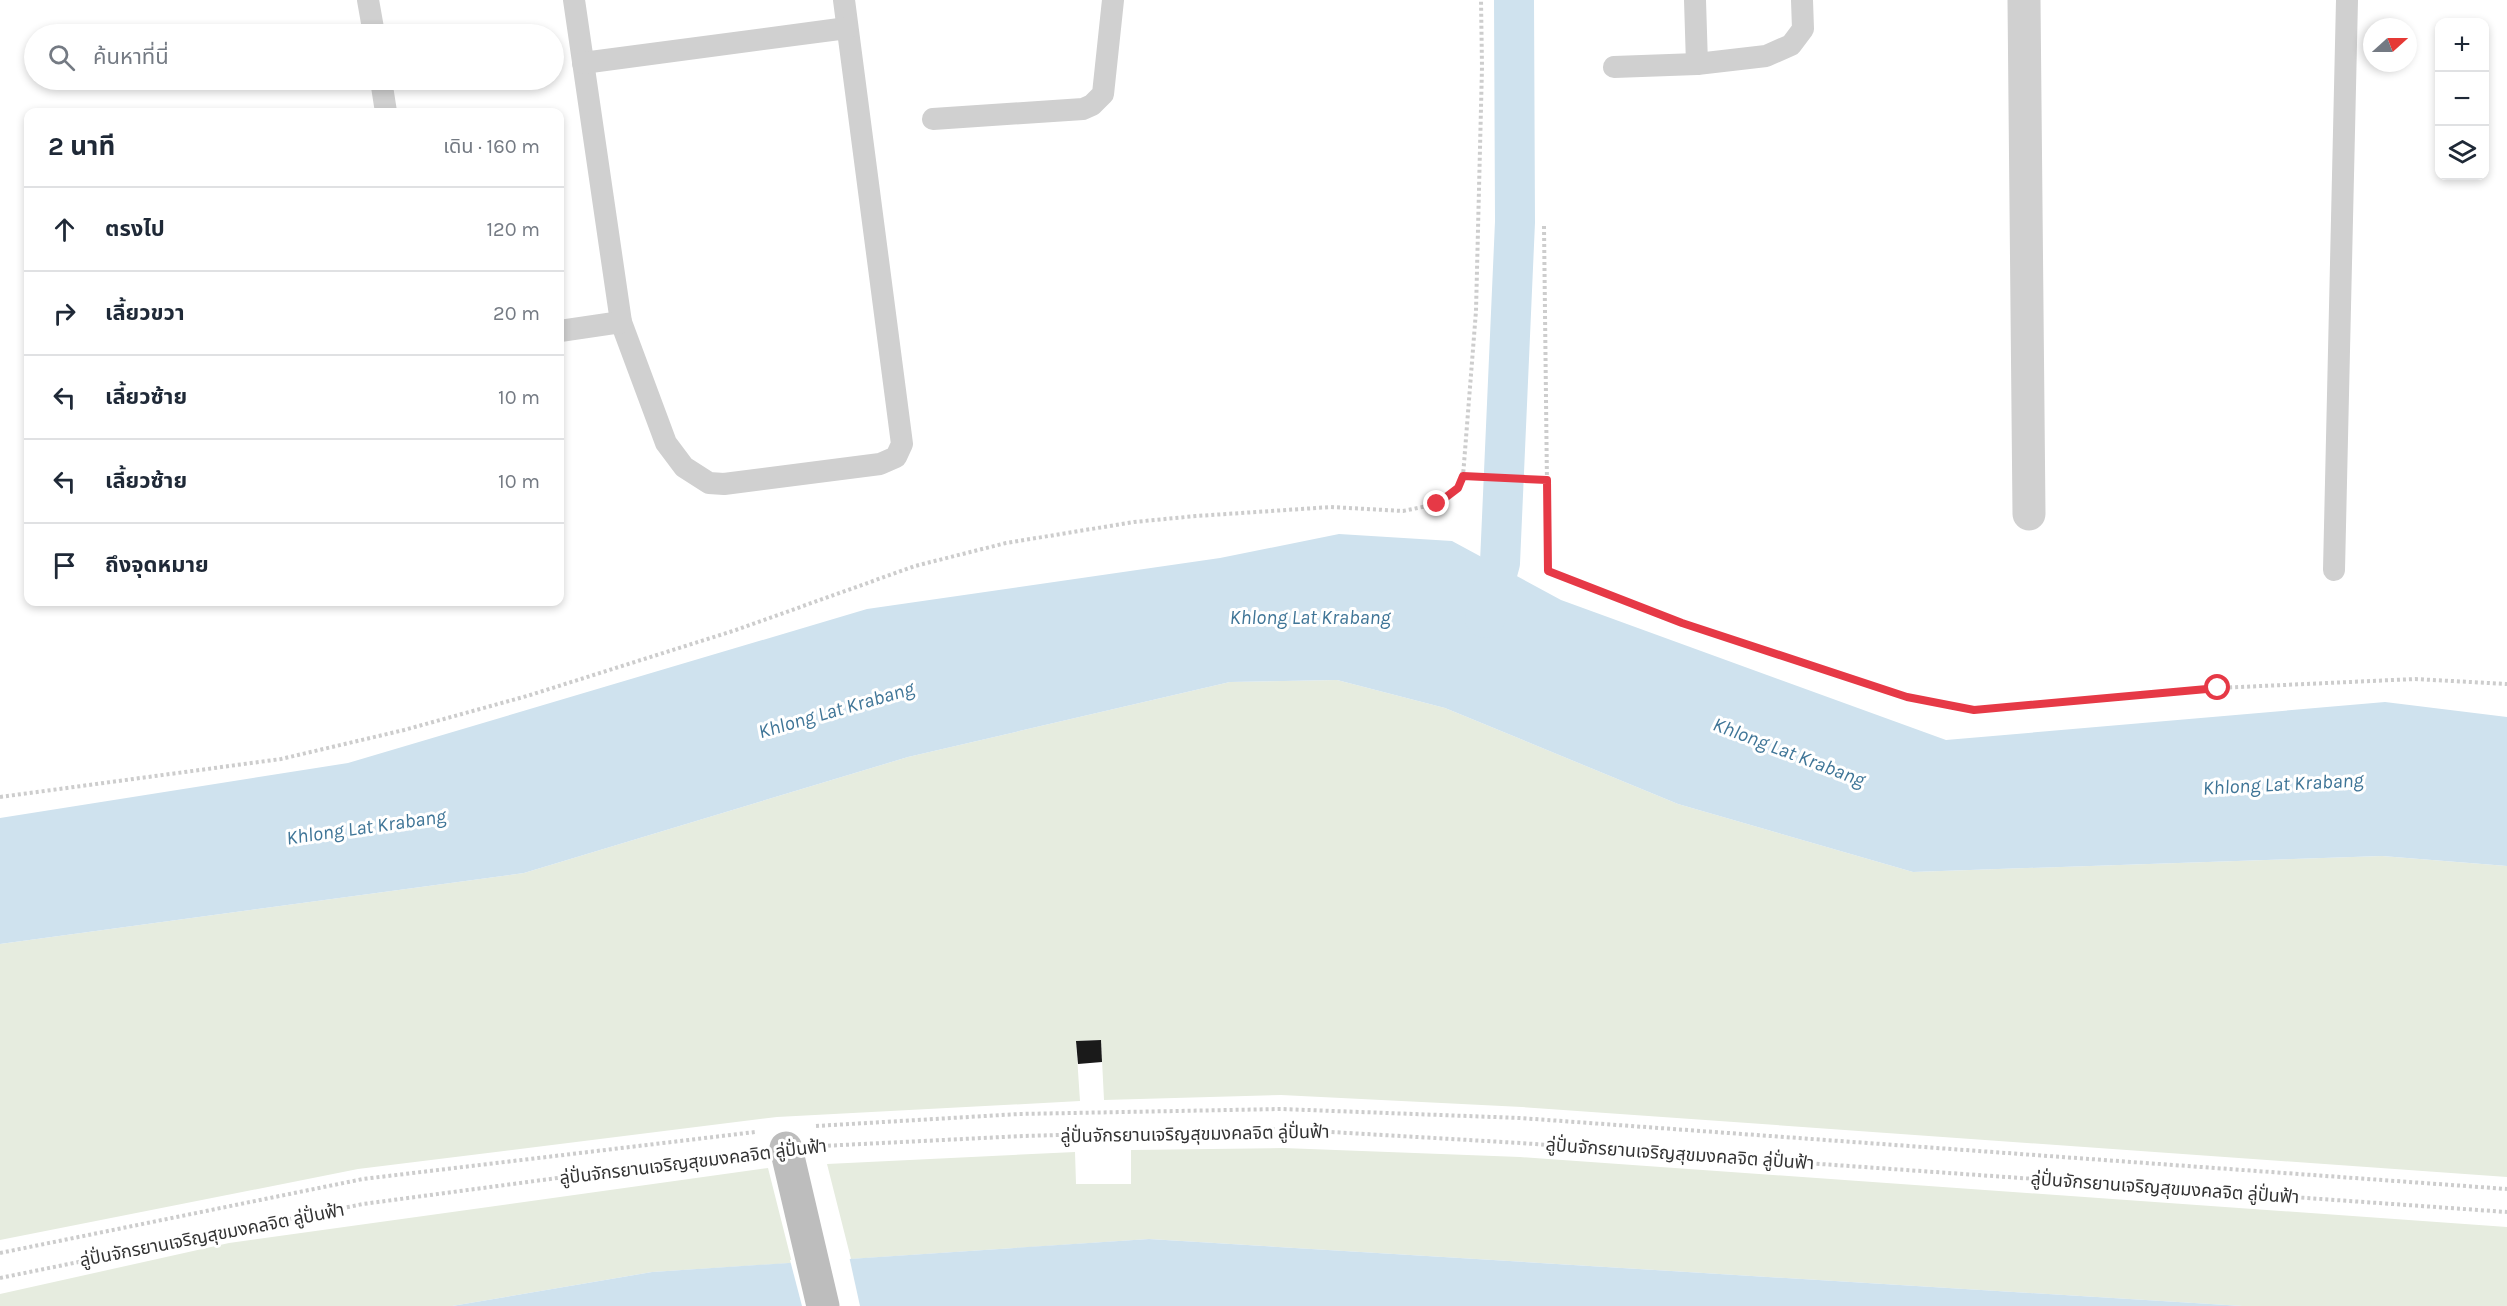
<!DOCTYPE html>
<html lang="th">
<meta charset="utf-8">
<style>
:root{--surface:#fff;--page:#f2f2f3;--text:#1f2937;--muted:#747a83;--line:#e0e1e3}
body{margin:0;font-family:Karla,"Noto Sans Thai",sans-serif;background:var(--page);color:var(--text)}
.controls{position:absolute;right:18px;top:18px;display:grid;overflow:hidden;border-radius:12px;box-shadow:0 3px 9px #0003}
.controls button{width:54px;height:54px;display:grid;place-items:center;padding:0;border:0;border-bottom:2px solid var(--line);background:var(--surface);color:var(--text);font:30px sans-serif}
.compass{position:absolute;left:2363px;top:18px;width:54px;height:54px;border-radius:50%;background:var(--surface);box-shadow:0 3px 9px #0003;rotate:69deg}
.stop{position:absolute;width:18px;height:18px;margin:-14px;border:4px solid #e63946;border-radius:50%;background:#fff}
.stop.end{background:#e63946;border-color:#fff;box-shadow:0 2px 6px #0008}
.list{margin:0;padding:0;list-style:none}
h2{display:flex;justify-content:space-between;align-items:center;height:78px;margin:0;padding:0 24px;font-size:26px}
h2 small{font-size:20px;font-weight:400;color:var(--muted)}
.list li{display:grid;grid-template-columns:39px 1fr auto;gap:18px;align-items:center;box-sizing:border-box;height:84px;padding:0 24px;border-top:2px solid var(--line)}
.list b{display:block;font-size:22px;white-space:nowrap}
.list em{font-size:20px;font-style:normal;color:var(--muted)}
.icon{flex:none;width:33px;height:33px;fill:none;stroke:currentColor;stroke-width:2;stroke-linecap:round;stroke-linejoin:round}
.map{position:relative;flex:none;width:2507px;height:1306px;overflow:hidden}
.search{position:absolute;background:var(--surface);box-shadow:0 3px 9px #0003;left:24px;top:24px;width:540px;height:66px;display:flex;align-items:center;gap:15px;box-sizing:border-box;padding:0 21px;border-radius:33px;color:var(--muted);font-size:22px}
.panel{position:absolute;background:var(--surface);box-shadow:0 3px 9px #0003;left:24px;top:108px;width:540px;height:498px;border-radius:12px}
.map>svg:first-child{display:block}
</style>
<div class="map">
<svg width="2507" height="1306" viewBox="0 0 2507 1306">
<rect width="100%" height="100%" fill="#fff"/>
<!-- green -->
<g fill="#e6ecdf">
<polygon points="1337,680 1445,708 1678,804 1913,872 2382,856 2507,866 2507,1177 1522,1107 1281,1095 1104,1100 1101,1040 1076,1041 1080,1101 777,1117 358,1169 0,1240 0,944 524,873 908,757 1230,682"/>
<polygon points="1283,1148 1520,1157 2507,1227 2507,1306 2243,1306 1149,1239 851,1259 827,1164 1075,1152 1076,1184 1131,1184 1131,1150"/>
<polygon points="768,1168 792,1263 652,1272 452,1306 0,1306 0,1294 229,1243"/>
</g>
<!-- water -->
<g fill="#cfe2ee">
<polygon points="1339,534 1452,541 1561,600 1946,740 2385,702 2507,717 2507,866 2382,856 1913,872 1678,804 1445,708 1337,680 1230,682 908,757 524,873 0,944 0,818 348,763 867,609 1220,558"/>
<polygon points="1149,1239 2243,1306 452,1306 652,1272"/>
</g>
<!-- pier -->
<polygon fill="#fff" points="849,1256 860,1306 802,1306 790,1260"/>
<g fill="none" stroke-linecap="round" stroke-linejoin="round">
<!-- canal -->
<polyline stroke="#cfe2ee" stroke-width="40" points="1485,618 1500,563 1515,222 1514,0"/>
</g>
<!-- building -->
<polygon fill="#1a1a1a" points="1101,1040 1102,1062 1078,1064 1076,1041"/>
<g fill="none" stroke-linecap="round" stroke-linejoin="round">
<!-- path -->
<g stroke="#cdcdcd" stroke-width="4" stroke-dasharray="3 3" stroke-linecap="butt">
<polyline points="1544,226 1548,571 1682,623 1907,697 1974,710 2218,688 2415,679 2507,684"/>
<polyline points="1463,476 1546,479"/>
<polyline points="0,797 281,759 404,730 527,696 736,630 915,566 1006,543 1134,522 1196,516 1331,507 1403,511 1437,504 1458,488 1463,476 1476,311 1482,67 1481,0"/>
<polyline points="816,1126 1019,1114 1281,1109 1520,1118 2507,1189"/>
<polyline points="822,1146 1023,1136 1280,1129 1520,1143 2507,1212"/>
<polyline points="0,1253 363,1179 755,1132"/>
<polyline points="0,1278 363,1204 752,1152"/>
</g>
<!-- lane -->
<g stroke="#d0d0d0" stroke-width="22">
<polyline points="368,0 374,34"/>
<polyline points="574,0 621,322 666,443 684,467 709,483 724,484 880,464 896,457 902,444 844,0"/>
<polyline points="1695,0 1697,64"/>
<polyline points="583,63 847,28"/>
<polyline points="1614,67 1697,64 1766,56 1791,45 1803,29 1802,0"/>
<polyline points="381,80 386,112"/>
<polyline points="933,119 1083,109 1092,105 1103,94 1113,0"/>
<polyline points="560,331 621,322"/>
<polyline points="2334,570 2347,0"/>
</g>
<!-- street -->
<polyline stroke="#d0d0d0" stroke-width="33" points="2024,0 2029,514"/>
<!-- secondary -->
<polyline stroke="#bdbdbd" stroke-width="33" points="786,1148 823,1306"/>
</g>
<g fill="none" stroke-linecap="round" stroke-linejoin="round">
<!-- route -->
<polyline stroke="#e63946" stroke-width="8" points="1437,504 1458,488 1463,476 1547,480 1548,571 1682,623 1907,697 1974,710 2218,688"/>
</g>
<g text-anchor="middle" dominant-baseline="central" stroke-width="6" stroke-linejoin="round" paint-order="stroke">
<!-- street labels -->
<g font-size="18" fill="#333" stroke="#fff">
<text transform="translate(1195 1134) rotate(-1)">ลู่ปั่นจักรยานเจริญสุขมงคลจิต ลู่ปั่นฟ้า</text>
<text transform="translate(1680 1154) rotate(4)">ลู่ปั่นจักรยานเจริญสุขมงคลจิต ลู่ปั่นฟ้า</text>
<text transform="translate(693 1162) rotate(-7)">ลู่ปั่นจักรยานเจริญสุขมงคลจิต ลู่ปั่นฟ้า</text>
<text transform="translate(2165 1188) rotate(4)">ลู่ปั่นจักรยานเจริญสุขมงคลจิต ลู่ปั่นฟ้า</text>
<text transform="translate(212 1235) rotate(-11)">ลู่ปั่นจักรยานเจริญสุขมงคลจิต ลู่ปั่นฟ้า</text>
</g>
<!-- water labels -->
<g font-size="20" font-style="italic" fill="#3f7597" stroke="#fff">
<text x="1310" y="617">Khlong Lat Krabang</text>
<text transform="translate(836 710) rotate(-16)">Khlong Lat Krabang</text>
<text transform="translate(1789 752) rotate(21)">Khlong Lat Krabang</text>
<text transform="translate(2283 784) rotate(-3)">Khlong Lat Krabang</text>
<text transform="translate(366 827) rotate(-8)">Khlong Lat Krabang</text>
</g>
</g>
</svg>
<div class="controls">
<button>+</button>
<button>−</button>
<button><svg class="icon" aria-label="layers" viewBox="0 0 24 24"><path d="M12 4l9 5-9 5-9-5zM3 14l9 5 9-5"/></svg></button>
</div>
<svg class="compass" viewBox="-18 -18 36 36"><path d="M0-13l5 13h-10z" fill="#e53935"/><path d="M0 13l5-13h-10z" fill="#747a83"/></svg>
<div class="stop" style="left:2218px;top:688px"></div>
<div class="stop end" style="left:1437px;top:504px"></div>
<div class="search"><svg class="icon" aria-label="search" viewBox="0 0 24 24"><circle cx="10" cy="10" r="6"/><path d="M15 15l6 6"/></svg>ค้นหาที่นี่</div>
<section class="panel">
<h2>2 นาที<small>เดิน · 160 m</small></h2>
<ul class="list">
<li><svg class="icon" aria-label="ahead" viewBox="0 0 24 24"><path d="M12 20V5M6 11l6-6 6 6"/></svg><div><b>ตรงไป</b></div><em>120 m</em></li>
<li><svg class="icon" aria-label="right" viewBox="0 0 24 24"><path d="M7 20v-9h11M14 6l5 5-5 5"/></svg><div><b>เลี้ยวขวา</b></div><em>20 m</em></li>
<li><svg class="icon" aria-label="left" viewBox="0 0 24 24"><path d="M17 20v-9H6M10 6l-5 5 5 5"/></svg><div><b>เลี้ยวซ้าย</b></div><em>10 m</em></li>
<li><svg class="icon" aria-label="left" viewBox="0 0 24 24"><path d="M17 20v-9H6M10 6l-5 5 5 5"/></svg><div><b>เลี้ยวซ้าย</b></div><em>10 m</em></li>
<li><svg class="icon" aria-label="arrive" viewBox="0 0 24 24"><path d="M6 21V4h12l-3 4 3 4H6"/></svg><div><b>ถึงจุดหมาย</b></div></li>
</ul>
</section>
</div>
